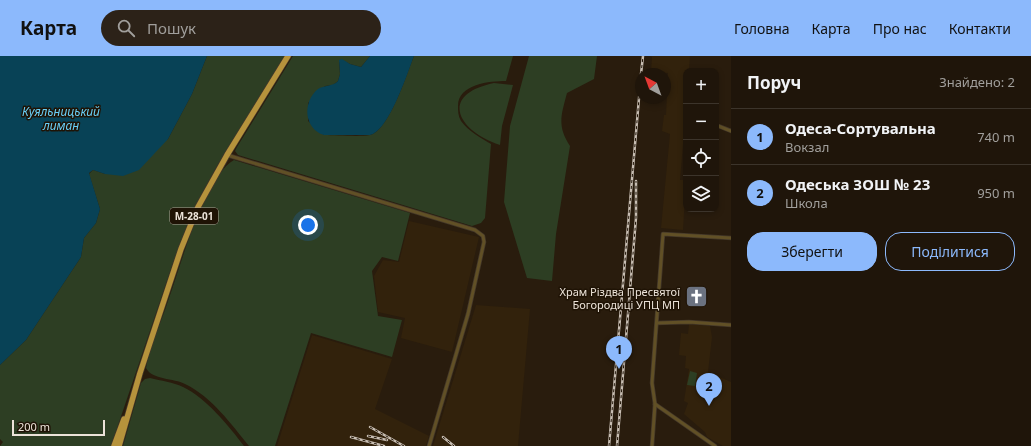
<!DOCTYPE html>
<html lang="uk">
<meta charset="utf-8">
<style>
:root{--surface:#1f150a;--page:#2c2218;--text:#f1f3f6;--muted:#a19f9c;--line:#3c342b;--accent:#8cb9fc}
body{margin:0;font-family:"Noto Sans",sans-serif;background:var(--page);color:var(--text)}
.controls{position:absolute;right:12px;top:12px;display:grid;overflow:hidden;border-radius:8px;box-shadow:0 2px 6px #0003}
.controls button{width:36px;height:36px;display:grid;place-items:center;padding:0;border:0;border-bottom:1px solid var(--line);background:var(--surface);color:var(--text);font:20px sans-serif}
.compass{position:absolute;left:635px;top:12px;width:36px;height:36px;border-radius:50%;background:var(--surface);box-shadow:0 2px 6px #0003;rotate:319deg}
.scale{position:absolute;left:12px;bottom:10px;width:93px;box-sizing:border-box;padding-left:4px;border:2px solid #ece3d9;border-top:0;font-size:11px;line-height:14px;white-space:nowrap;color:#ece3d9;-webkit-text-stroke:3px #1f1305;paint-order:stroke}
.you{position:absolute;left:308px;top:169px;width:14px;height:14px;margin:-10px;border:3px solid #fff;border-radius:50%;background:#1a73e8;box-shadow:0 0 0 6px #1a73e833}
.badge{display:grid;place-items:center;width:26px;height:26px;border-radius:50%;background:var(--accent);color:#111;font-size:13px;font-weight:700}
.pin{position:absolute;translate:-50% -33px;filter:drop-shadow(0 1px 2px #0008)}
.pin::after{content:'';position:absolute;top:21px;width:14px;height:12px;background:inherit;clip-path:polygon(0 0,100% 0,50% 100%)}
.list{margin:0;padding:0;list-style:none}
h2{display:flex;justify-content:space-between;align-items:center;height:52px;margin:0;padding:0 16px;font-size:17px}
h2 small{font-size:13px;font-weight:400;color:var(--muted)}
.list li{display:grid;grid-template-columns:26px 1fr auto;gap:12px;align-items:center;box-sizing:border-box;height:56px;padding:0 16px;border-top:1px solid var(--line)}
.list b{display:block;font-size:15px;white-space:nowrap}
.list p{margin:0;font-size:13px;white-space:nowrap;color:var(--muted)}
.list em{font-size:13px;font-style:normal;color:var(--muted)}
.actions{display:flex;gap:8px;padding:12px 16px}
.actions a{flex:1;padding:9px 0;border:1px solid var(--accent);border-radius:16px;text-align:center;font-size:14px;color:var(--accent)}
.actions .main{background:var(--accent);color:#111}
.icon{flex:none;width:22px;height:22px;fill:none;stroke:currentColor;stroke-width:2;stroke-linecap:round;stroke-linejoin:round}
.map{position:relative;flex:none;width:731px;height:390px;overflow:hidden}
header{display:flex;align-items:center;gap:24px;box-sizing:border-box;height:56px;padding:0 20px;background:var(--accent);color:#111}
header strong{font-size:19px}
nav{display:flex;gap:22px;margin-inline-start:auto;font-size:14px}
.search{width:280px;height:36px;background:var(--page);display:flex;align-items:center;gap:10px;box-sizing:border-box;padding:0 14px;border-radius:22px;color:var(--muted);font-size:15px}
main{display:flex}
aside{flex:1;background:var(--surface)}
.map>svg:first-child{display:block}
</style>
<header>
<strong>Карта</strong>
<div class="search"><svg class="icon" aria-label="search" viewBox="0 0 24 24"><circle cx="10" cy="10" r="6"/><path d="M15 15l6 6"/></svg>Пошук</div>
<nav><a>Головна</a><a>Карта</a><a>Про нас</a><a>Контакти</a></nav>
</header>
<main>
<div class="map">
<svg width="731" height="390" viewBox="0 0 731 390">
<rect width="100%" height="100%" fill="#291c0d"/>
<!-- built -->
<g fill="#32220c">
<polygon points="650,0 690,0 689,15 686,15 686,53 680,124 686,124 683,174 661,172 670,78 662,75 664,59 666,59 668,17 651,16 652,1"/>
<polygon points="409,165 479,181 452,296 401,282 405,262 378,256 374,220 383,204 399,206"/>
<polygon points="476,249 530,253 518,390 433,390"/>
<polygon points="689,268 710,270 712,281 708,316 731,326 731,390 723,390 707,381 705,376 684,358 688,347 684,345 689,313 685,312 686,300 679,299 681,277 688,278"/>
<polygon points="312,279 392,303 375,353 429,380 426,390 277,390"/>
</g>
<!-- green -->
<g fill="#2d3e23">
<polygon points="207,0 285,0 217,110 193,154 174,204 111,390 0,390 3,386 0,383 0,309 26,284 81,201 84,182 96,167 100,153 89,118 93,114 105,118 168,83 192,38"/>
<path d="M293,0H370L361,11L350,8L344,5L339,6L340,18L338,25L333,29L325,30L308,47V65L324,79C336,79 359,81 370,79C389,75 407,17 414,0H513L506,25C490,25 458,28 458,50C458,55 458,60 461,65C468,75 481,82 491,88L485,162L481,167L472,170L238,99L235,95L237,91Z"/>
<path d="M529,0H597L594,23L567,37C561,60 557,70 570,90L556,178L552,225L527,222L504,146L510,70Z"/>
<path d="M494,27L513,29L502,70L500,89C459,76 437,39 494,27Z"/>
<path d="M234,104L410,157L398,205L382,201L372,215L378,260L402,264L392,301L311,277L275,390H249C231,368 212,341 185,328C174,322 152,324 146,312C150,289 161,267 168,245C180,212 204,121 234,104Z"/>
<polygon points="690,315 697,317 695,330 687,329"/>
<path d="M150,322C161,325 173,326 183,331C206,342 229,370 244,390H123L141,327L145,323Z"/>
</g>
<!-- water -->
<g fill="#084256">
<polygon points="0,0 207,0 192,38 168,83 139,114 123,120 105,118 93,114 89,117 100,153 96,167 84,182 81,201 26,284 0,309"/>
<path d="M370,0H414C407,18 389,75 370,79H324C304,73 302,46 318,33C324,29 332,31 338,25L340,18L339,4L342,3L350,8L361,11Z"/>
</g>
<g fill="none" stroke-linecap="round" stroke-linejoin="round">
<defs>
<g id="street">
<polyline points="716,69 731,75"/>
<polyline points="227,99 475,174 483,180 484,186 468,258 429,390"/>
<polyline points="657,267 689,266 731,269"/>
<polyline points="655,348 715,390"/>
<polyline points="652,390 655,348 652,327 663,178 731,182"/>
</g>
<g id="highway">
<polyline points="114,390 124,363"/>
<polyline points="119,390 140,317 181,193 198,151 227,99 288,0"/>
</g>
</defs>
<!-- street casing -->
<use href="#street" stroke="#44382a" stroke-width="4.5"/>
<!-- highway casing -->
<use href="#highway" stroke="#44382a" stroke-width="7"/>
<!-- street -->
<use href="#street" stroke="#615026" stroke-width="3"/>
<!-- highway -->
<use href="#highway" stroke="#b6933c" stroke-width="5.5"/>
<defs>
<g id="rail">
<polyline points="641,18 643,0"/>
<polyline points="370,371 404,390"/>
<polyline points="368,380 387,384"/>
<polyline points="351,381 384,390"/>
<polyline points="443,381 454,390"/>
<polyline points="609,390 641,19"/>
<polyline points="617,390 636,162 636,125"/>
</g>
</defs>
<!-- rail casing -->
<use href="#rail" stroke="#c8beb3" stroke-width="2.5"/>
<!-- rail -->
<use href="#rail" stroke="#1f1305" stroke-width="1" stroke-dasharray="3" stroke-linecap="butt"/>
</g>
<!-- icons -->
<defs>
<symbol id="church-square" viewBox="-11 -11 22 22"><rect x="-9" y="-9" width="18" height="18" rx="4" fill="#6b7280" stroke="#1f1305"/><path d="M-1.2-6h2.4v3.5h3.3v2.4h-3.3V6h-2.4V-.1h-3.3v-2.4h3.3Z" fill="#fff"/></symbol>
</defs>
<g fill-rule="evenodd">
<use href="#church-square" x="684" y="228" width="25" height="25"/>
</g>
<g text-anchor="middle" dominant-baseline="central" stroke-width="3" stroke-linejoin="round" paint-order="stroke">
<!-- shield labels -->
<rect fill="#1f1305" stroke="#aea599" stroke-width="1" x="170" y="152" width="48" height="16" rx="3"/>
<g font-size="10" font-weight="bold" fill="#ece3d9">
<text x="194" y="160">М-28-01</text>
</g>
<!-- poi labels -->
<g font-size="11" fill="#ece3d9" stroke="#1f1305" text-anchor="end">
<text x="680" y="235">Храм Різдва Пресвятої<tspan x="680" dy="13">Богородиці УПЦ МП</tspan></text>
</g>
<!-- water labels -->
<g font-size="12" font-style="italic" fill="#69cff7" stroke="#1f1305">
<text x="61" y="55">Куяльницький<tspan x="61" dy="14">лиман</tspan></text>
</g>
</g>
</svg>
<div class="controls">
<button>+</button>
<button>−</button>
<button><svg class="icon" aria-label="locate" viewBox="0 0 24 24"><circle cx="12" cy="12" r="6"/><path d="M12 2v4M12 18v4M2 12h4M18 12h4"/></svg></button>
<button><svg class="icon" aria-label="layers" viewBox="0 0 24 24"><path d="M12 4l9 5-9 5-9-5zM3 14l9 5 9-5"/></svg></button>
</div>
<svg class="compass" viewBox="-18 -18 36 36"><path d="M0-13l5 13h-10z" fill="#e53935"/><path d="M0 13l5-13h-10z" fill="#a19f9c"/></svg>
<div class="scale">200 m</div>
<div class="you"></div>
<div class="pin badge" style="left:619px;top:313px">1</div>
<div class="pin badge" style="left:709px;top:350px">2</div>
</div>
<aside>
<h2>Поруч<small>Знайдено: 2</small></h2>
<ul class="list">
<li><span class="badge">1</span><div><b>Одеса-Сортувальна</b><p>Вокзал</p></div><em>740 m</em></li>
<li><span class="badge">2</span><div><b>Одеська ЗОШ № 23</b><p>Школа</p></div><em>950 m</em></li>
</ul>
<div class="actions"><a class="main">Зберегти</a><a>Поділитися</a></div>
</aside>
</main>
